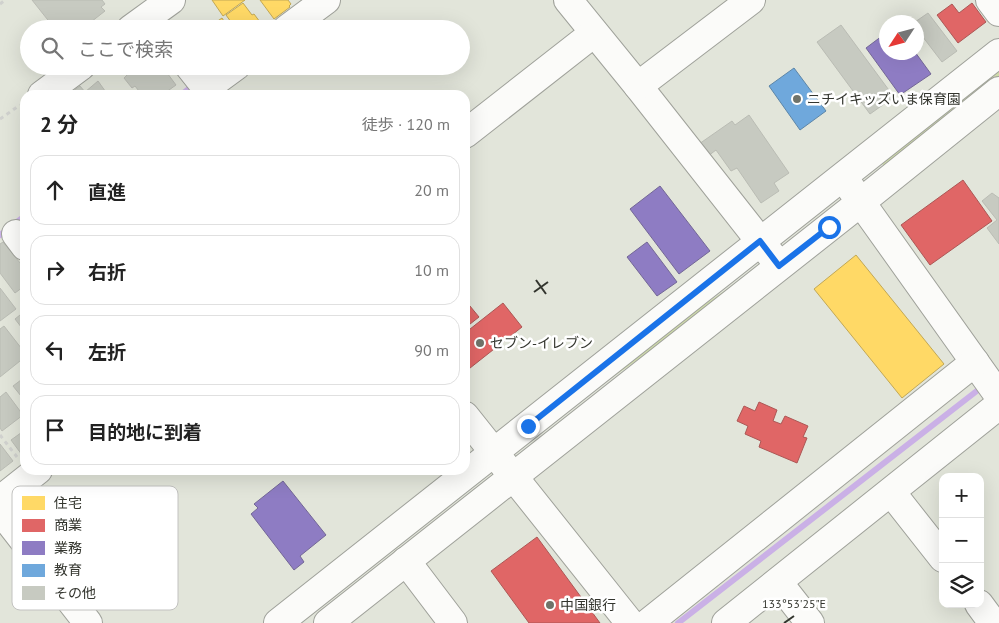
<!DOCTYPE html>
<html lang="ja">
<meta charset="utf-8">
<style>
:root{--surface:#fff;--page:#f2f2f2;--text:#222;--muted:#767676;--line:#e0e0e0}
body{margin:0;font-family:"PT Sans","Noto Sans JP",sans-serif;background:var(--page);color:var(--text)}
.controls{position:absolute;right:15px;bottom:15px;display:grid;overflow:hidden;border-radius:10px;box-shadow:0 5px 20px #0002}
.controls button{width:45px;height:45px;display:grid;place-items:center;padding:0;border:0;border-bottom:1px solid var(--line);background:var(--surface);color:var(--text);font:25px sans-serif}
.compass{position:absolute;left:879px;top:15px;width:45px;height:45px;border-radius:50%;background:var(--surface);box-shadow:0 5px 20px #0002;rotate:234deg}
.stop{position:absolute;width:15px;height:15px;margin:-11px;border:4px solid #1a73e8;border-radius:50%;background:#fff}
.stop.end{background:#1a73e8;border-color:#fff;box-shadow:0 1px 5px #0008}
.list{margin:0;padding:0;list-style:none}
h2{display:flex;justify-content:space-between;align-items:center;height:65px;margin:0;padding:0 20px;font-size:21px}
h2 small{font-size:16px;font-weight:400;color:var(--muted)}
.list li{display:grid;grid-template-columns:32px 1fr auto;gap:15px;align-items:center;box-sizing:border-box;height:70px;margin:0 10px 10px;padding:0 10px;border:1px solid var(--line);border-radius:15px}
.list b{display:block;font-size:19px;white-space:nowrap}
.list em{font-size:16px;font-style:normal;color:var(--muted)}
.icon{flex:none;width:28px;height:28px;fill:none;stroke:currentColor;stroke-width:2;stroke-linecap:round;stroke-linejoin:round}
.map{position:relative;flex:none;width:999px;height:623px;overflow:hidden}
.search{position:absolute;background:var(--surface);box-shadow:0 5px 20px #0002;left:20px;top:20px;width:450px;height:55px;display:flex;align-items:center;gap:12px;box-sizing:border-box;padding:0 18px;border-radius:28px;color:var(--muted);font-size:19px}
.panel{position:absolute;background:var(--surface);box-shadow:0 5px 20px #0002;left:20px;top:90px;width:450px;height:385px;border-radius:15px}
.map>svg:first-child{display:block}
</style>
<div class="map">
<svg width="999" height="623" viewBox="0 0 999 623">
<rect width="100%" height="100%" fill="#e2e5da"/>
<!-- green -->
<g fill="#cfdbaa">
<polygon points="999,70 999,79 885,168 881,162"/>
<polygon points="739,281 740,283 660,344 610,379 608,377 695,311"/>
</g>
<!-- homes -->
<g fill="#ffd966" stroke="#c2a855">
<polygon points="212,0 245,0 223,16"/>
<polygon points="260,0 288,0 291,4 289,6 290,7 274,19"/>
<polygon points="243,3 252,15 254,14 263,26 260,29 236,29 226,15"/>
<polygon points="222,18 229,29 206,29"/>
<polygon points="856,255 944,364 902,398 814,289"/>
</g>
<!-- shops -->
<g fill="#e06666" stroke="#ac5755">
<polygon points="972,3 986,22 958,43 937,15 952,4 959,13"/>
<polygon points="963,180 992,221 930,265 901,225"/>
<polygon points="465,300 479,317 465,328"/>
<polygon points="503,303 522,327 465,372 465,333"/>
<polygon points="759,402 777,410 773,421 781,424 785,416 808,426 803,437 807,438 797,463 759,447 761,441 745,434 748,426 737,421 744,406 755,411"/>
<polygon points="537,537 600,623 529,623 491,571"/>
</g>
<!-- offices -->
<g fill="#8e7cc3" stroke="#736796">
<polygon points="886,33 886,52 915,52 931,74 900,95 866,48"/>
<polygon points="660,186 710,251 679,274 630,209"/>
<polygon points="647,242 677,282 657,296 627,257"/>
<polygon points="283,481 326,535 300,556 304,562 294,570 251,514 258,508 254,504"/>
</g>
<!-- schools -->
<polygon fill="#6fa8dc" stroke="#5d86a8" points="794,68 826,111 800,130 769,86"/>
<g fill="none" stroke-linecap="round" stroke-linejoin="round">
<!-- stream -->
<g stroke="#cab0e6" stroke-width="6">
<polyline points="268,29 280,21"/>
<polyline points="181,95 196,83"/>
<polyline points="0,235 25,216"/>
<polyline points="678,623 978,390"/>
</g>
</g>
<!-- building -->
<g fill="#c7cac1" stroke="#babcb4">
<polygon points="32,0 102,0 105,4 101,7 105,11 82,29 55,29"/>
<polygon points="928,13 957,51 942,62 916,28 916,22 915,22"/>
<polygon points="841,25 894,97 870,114 817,42"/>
<polygon points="120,66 162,66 176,85 162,95 142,95 135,86 132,88 124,78 127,75"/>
<polygon points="98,81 108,95 68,95 80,86 85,92"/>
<polygon points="749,115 789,173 774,183 779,191 761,203 737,168 731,171 716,150 708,156 699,144 732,121 735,125"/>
<polygon points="992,193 999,198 999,244 987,228 997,220 982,201"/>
<polygon points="3,242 25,269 25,290 23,287 15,293 0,273 0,244"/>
<polygon points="0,288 16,309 0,321"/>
<polygon points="25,311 25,332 15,319"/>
<polygon points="4,326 25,353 25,357 0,377 0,329"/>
<polygon points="25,377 25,401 13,386"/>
<polygon points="6,392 23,415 2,431 0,428 0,397"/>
<polygon points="25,430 25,459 11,440"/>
<polygon points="0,444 13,461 0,471"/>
</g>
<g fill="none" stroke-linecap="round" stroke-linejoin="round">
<defs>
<g id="minor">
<polyline points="568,0 638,86 771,255"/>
<polyline points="990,0 999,12"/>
<polyline points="131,29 171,0"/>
<polyline points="287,29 326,0"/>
<polyline points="189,66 212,95"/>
<polyline points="638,86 751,0"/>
<polyline points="206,88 236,66"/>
<polyline points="42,95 81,66"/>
<polyline points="465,134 594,33"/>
<polyline points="850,187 999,396"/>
<polyline points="16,234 25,246"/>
<polyline points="465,416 630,623"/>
<polyline points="891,492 943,558"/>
<polyline points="0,500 38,470"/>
<polyline points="0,510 88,623"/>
<polyline points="406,561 453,623"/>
<polyline points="778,582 810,623"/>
<polyline points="979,604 993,623"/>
<polyline points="278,623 999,53"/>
<polyline points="328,623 861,202 999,91"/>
<polyline points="648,623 975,362"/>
<polyline points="726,623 999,405"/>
</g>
</defs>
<!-- minor casing -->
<use href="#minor" stroke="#9fa19a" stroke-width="30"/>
<!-- path -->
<g stroke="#d0d1ce" stroke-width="3" stroke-dasharray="4 4" stroke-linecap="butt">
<polyline points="0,4 5,0"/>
<polyline points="0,119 20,105"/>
<polyline points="0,435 17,457"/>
</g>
<!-- minor -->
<use href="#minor" stroke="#fbfbf9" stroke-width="28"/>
</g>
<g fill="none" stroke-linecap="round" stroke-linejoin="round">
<!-- route -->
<polyline stroke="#1a73e8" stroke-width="6" points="528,426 760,241 779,266 829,227"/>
</g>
<!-- ticks -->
<path fill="none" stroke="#33352e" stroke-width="2" d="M536,280L546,294M534,292L548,282M784,623L794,616"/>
<!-- markers -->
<g fill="#70736a" stroke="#fff" stroke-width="2">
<circle cx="797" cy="99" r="5"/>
<circle cx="480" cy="343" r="5"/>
<circle cx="550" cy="605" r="5"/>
</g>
<g text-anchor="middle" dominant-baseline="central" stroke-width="5" stroke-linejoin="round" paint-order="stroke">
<!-- poi labels -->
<g font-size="14" fill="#33352e" stroke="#fff" text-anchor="start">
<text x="807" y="99">ニチイキッズいま保育園</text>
<text x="490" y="343">セブン-イレブン</text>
<text x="560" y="605">中国銀行</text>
</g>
</g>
<!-- legend -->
<rect x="12" y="486" width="166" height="124" rx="8" fill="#fff" stroke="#c2c2c0" stroke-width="1"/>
<rect x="22" y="496" width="23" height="14" fill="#ffd966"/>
<rect x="22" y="519" width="23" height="13" fill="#e06666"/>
<rect x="22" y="541" width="23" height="14" fill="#8e7cc3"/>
<rect x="22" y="564" width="23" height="13" fill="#6fa8dc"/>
<rect x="22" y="586" width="23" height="14" fill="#c7cac1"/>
<g font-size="14" fill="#33352e">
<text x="54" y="508">住宅</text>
<text x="54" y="530">商業</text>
<text x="54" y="553">業務</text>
<text x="54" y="575">教育</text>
<text x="54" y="598">その他</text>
</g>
<g font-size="12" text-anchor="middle" fill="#33352e" stroke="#fff" stroke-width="5" stroke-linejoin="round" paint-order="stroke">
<text x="794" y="608">133°53'25"E</text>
</g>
</svg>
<div class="controls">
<button>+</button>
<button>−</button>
<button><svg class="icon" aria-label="layers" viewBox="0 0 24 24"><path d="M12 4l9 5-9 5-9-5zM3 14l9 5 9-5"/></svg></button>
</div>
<svg class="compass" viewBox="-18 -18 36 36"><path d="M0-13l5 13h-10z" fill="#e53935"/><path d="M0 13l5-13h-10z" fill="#767676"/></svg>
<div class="stop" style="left:829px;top:227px"></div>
<div class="stop end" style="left:528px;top:426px"></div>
<div class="search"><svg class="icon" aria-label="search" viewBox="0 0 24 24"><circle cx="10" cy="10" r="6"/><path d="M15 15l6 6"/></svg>ここで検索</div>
<section class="panel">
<h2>2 分<small>徒歩 · 120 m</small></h2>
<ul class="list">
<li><svg class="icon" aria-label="ahead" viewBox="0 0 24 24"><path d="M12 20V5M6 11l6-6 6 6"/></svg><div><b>直進</b></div><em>20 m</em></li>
<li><svg class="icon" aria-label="right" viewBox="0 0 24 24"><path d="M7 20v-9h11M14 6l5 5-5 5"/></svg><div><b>右折</b></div><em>10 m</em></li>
<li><svg class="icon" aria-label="left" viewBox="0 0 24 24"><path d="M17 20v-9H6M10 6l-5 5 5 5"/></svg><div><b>左折</b></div><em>90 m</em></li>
<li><svg class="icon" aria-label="arrive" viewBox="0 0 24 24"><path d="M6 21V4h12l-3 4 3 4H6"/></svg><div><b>目的地に到着</b></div></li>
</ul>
</section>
</div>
